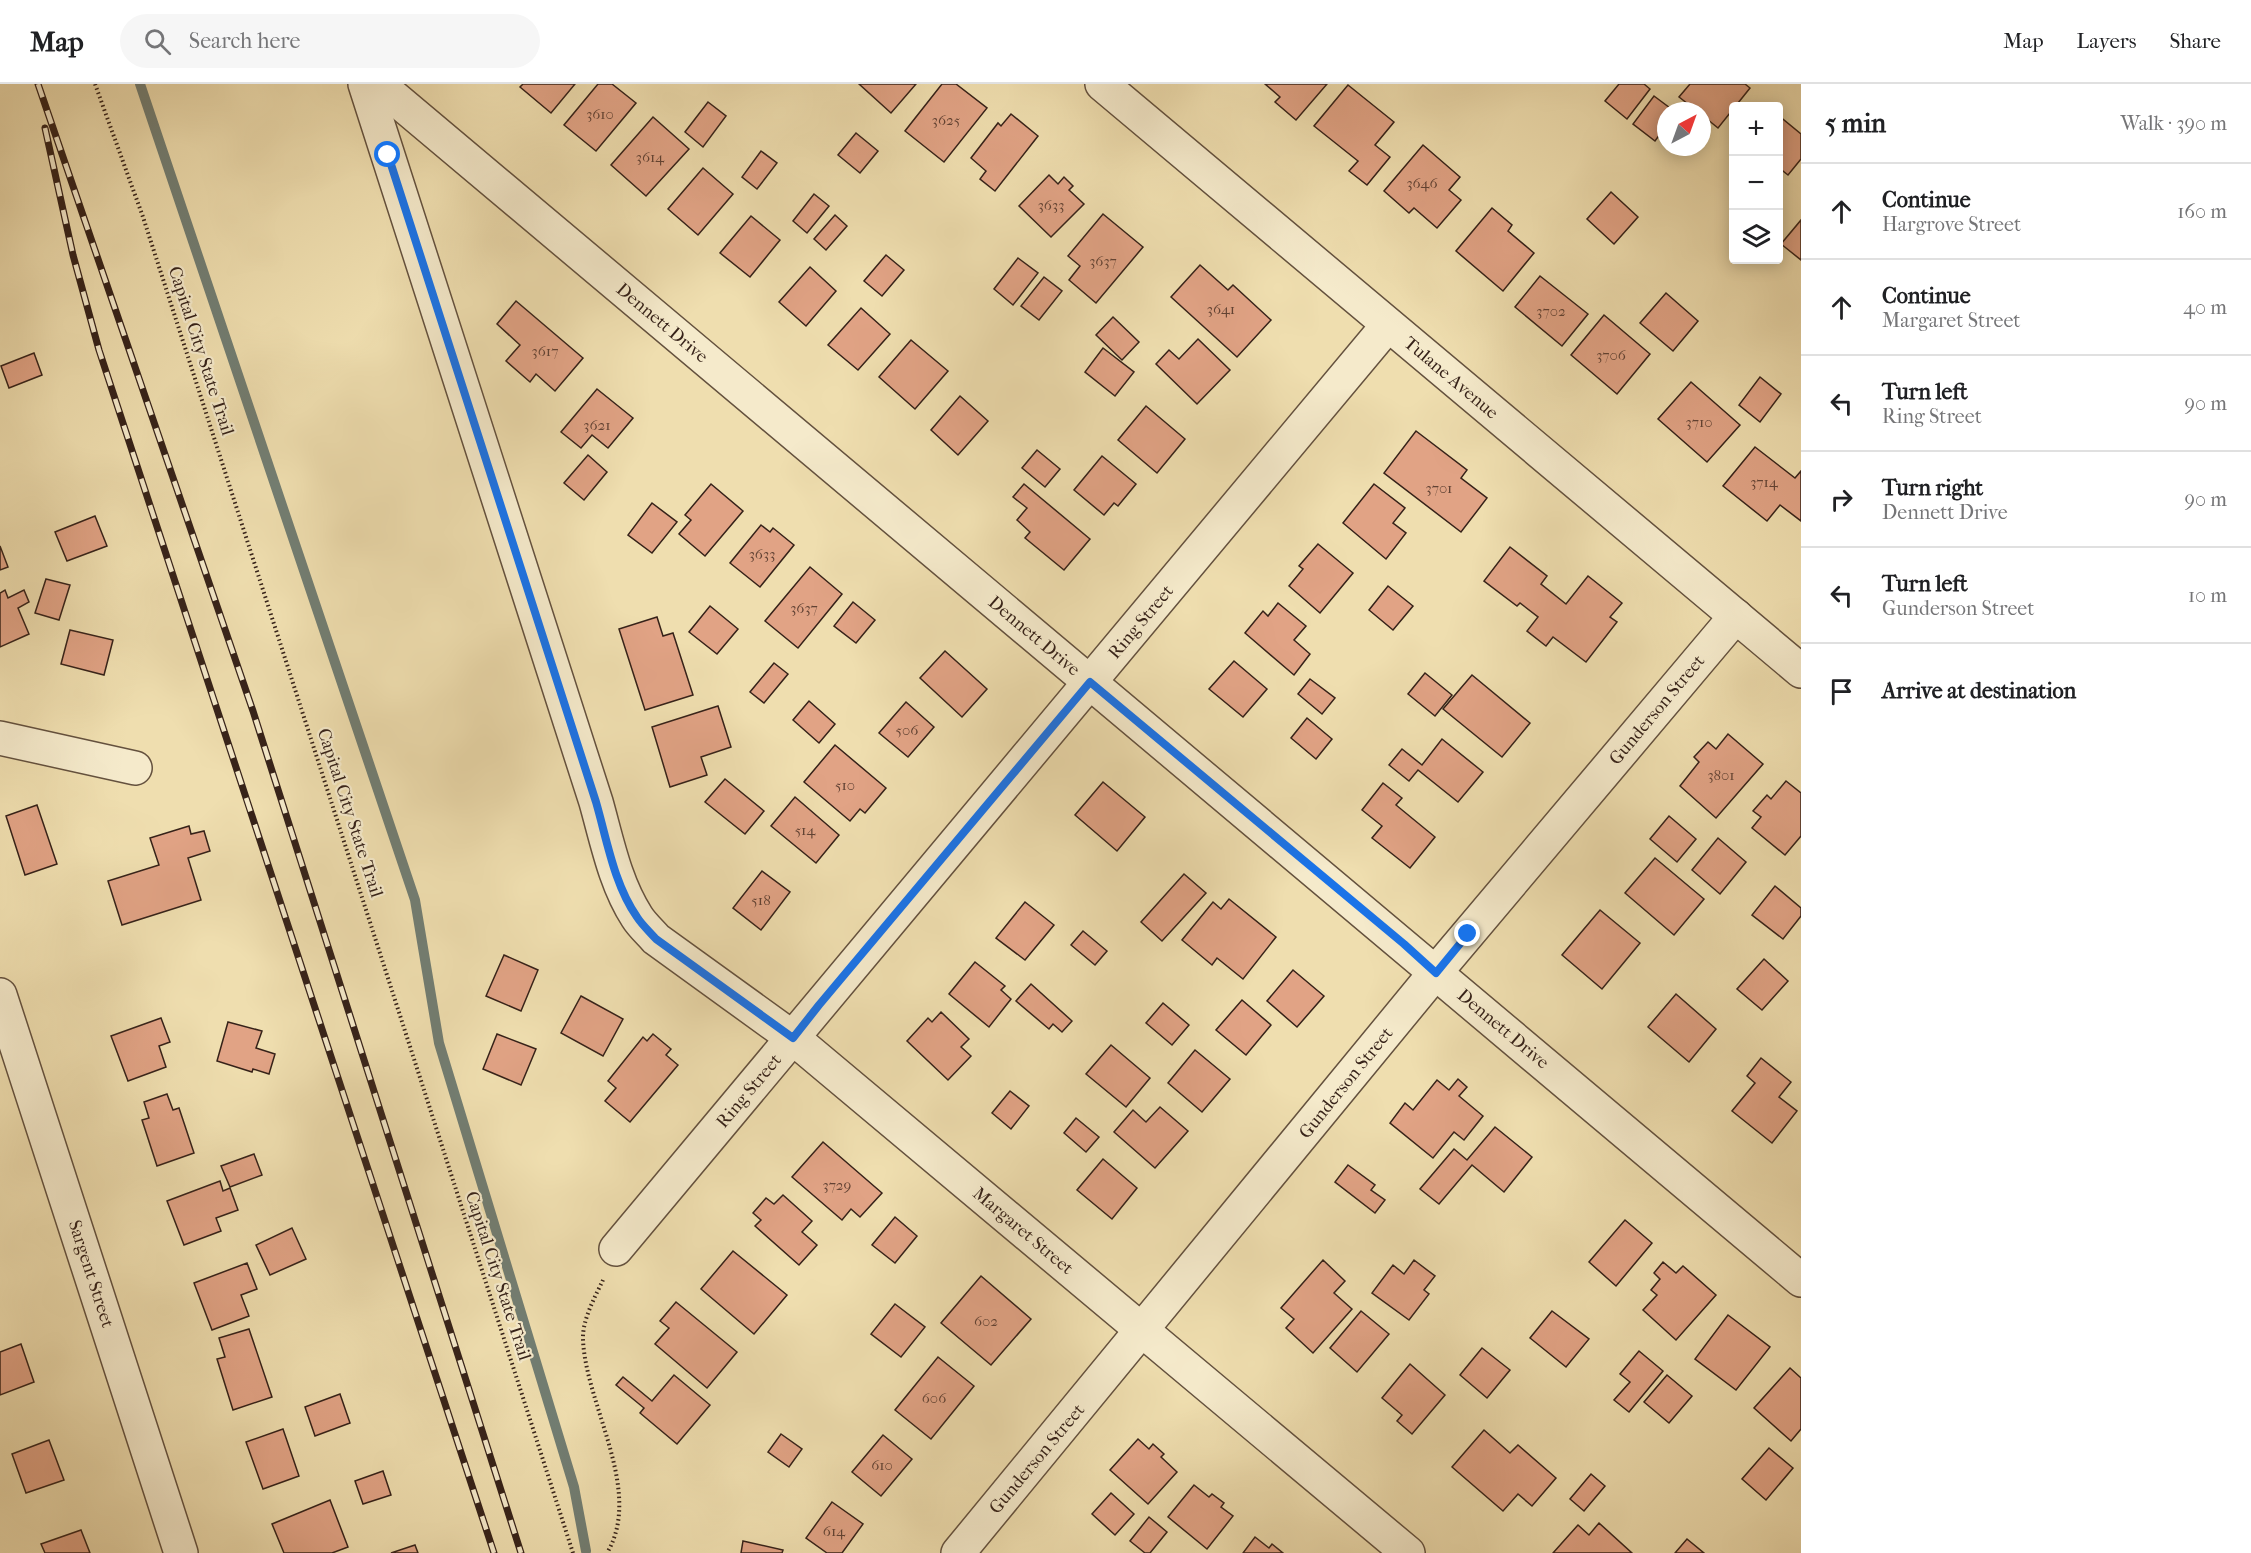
<!DOCTYPE html>
<meta charset="utf-8">
<style>
:root{--surface:#fff;--page:#f6f6f6;--text:#202124;--muted:#757577;--line:#e0e0e0}
body{margin:0;font-family:"IM FELL French Canon",serif;background:var(--page);color:var(--text)}
.controls{position:absolute;right:18px;top:18px;display:grid;overflow:hidden;border-radius:6px;box-shadow:0 3px 15px #0003}
.controls button{width:54px;height:54px;display:grid;place-items:center;padding:0;border:0;border-bottom:2px solid var(--line);background:var(--surface);color:var(--text);font:30px sans-serif}
.compass{position:absolute;left:1657px;top:18px;width:54px;height:54px;border-radius:50%;background:var(--surface);box-shadow:0 3px 15px #0003;rotate:41deg}
.stop{position:absolute;width:18px;height:18px;margin:-14px;border:4px solid #1a73e8;border-radius:50%;background:#fff}
.stop.end{background:#1a73e8;border-color:#fff;box-shadow:0 2px 6px #0008}
.list{margin:0;padding:0;list-style:none}
h2{display:flex;justify-content:space-between;align-items:center;height:78px;margin:0;padding:0 24px;font-size:26px}
h2 small{font-size:20px;font-weight:400;color:var(--muted)}
.list li{display:grid;grid-template-columns:39px 1fr auto;gap:18px;align-items:center;box-sizing:border-box;height:96px;padding:0 24px;border-top:2px solid var(--line)}
.list b{display:block;font-size:22px;white-space:nowrap}
.list p{margin:0;font-size:20px;white-space:nowrap;color:var(--muted)}
.list em{font-size:20px;font-style:normal;color:var(--muted)}
.icon{flex:none;width:33px;height:33px;fill:none;stroke:currentColor;stroke-width:2;stroke-linecap:round;stroke-linejoin:round}
.map{position:relative;flex:none;width:1801px;height:1469px;overflow:hidden}
header{display:flex;align-items:center;gap:36px;box-sizing:border-box;height:84px;padding:0 30px;background:var(--surface);border-bottom:2px solid var(--line)}
header strong{font-size:28px}
nav{display:flex;gap:33px;margin-inline-start:auto;font-size:21px}
.search{width:420px;height:54px;background:var(--page);display:flex;align-items:center;gap:15px;box-sizing:border-box;padding:0 21px;border-radius:33px;color:var(--muted);font-size:22px}
main{display:flex}
aside{flex:1;background:var(--surface)}
.map>svg:first-child{display:block}
</style>
<header>
<strong>Map</strong>
<div class="search"><svg class="icon" aria-label="search" viewBox="0 0 24 24"><circle cx="10" cy="10" r="6"/><path d="M15 15l6 6"/></svg>Search here</div>
<nav><a>Map</a><a>Layers</a><a>Share</a></nav>
</header>
<main>
<div class="map">
<svg width="1801" height="1469" viewBox="0 0 1801 1469">
<rect width="100%" height="100%" fill="#efdeaf"/>
<filter id="stains"><feTurbulence type="fractalNoise" baseFrequency=".00333" numOctaves="4"/><feColorMatrix values="0 0 0 0 .2 0 0 0 0 .09 0 0 0 0 .02 0 0 0 .5 -.17"/></filter>
<radialGradient id="worn" r=".72"><stop offset=".6" stop-color="#630" stop-opacity="0"/><stop offset="1" stop-color="#630" stop-opacity=".3"/></radialGradient>
<g fill="none" stroke-linecap="round" stroke-linejoin="round">
<!-- stream -->
<polyline stroke="#727e73" stroke-width="10" points="140,0 415,816 439,959 574,1403 586,1467"/>
</g>
<!-- building -->
<g fill="#e1a385" stroke="#362219" stroke-width="1.5">
<polygon points="523,0 575,0 551,29 520,3"/>
<polygon points="598,0 612,0 636,19 596,67 564,41"/>
<polygon points="859,0 916,0 891,29"/>
<polygon points="942,0 956,0 987,24 944,78 905,47"/>
<polygon points="1265,0 1327,0 1296,36 1275,18 1280,13"/>
<polygon points="1619,0 1644,0 1650,5 1627,35 1605,17"/>
<polygon points="1690,0 1745,0 1750,4 1718,44 1702,31 1702,27 1697,27 1679,13"/>
<polygon points="1348,1 1394,38 1375,61 1390,73 1367,101 1349,87 1358,77 1314,42"/>
<polygon points="1654,12 1674,27 1666,27 1666,42 1655,57 1633,40"/>
<polygon points="708,18 726,32 703,63 685,48"/>
<polygon points="1011,30 1038,52 995,107 980,95 986,87 971,74 998,39 1001,42"/>
<polygon points="1778,31 1801,50 1801,75 1788,91 1778,83"/>
<polygon points="653,33 689,65 646,112 611,81"/>
<polygon points="856,49 878,67 860,89 838,71"/>
<polygon points="1423,61 1460,93 1449,106 1461,116 1437,144 1414,124 1409,129 1384,107"/>
<polygon points="761,67 777,79 757,105 742,93"/>
<polygon points="703,84 733,110 698,151 668,125"/>
<polygon points="1049,91 1058,100 1064,93 1073,102 1069,106 1084,120 1051,153 1019,122"/>
<polygon points="1611,108 1638,133 1614,160 1587,135"/>
<polygon points="814,110 829,122 807,149 793,137"/>
<polygon points="1492,124 1512,141 1508,147 1534,169 1503,207 1456,167"/>
<polygon points="1103,130 1143,163 1096,219 1069,196 1080,182 1068,172"/>
<polygon points="835,131 847,142 826,166 814,155"/>
<polygon points="751,132 780,156 750,193 720,169"/>
<polygon points="1801,136 1801,176 1781,160"/>
<polygon points="886,171 904,186 882,212 864,197"/>
<polygon points="1018,174 1038,189 1013,221 994,205"/>
<polygon points="1200,181 1228,206 1233,201 1271,236 1237,273 1171,213"/>
<polygon points="810,183 836,207 806,242 779,218"/>
<polygon points="1540,192 1588,230 1562,262 1515,223"/>
<polygon points="1044,193 1062,207 1039,236 1021,222"/>
<polygon points="1666,209 1698,237 1673,267 1640,239"/>
<polygon points="516,217 583,274 555,307 536,290 530,298 506,277 520,261 497,240"/>
<polygon points="861,224 890,250 858,286 828,261"/>
<polygon points="1604,231 1650,270 1617,310 1571,271"/>
<polygon points="1113,233 1139,258 1122,276 1096,251"/>
<polygon points="1198,255 1230,286 1197,320 1156,280 1169,266 1179,275"/>
<polygon points="911,256 948,287 915,325 879,293"/>
<polygon points="1103,264 1134,288 1115,312 1085,288"/>
<polygon points="34,269 42,291 9,304 1,282"/>
<polygon points="1760,293 1781,310 1760,338 1739,321"/>
<polygon points="1691,298 1740,341 1707,378 1658,335"/>
<polygon points="597,305 633,334 608,364 592,351 581,364 561,348"/>
<polygon points="960,312 988,337 958,371 931,346"/>
<polygon points="1146,322 1185,355 1157,389 1118,356"/>
<polygon points="1416,347 1467,386 1461,394 1487,414 1461,448 1384,389"/>
<polygon points="1755,363 1795,394 1801,387 1801,437 1780,421 1767,437 1723,402"/>
<polygon points="1037,366 1060,385 1045,403 1022,384"/>
<polygon points="588,371 607,388 584,416 564,399"/>
<polygon points="1102,372 1136,400 1118,422 1114,419 1104,431 1074,406"/>
<polygon points="711,400 743,427 705,472 679,450 691,436 685,431"/>
<polygon points="1024,400 1090,455 1064,486 1025,454 1030,448 1017,436 1027,424 1013,413"/>
<polygon points="1374,400 1405,424 1393,439 1406,449 1386,475 1343,439"/>
<polygon points="652,419 677,438 652,469 628,451"/>
<polygon points="95,432 107,462 67,477 55,448"/>
<polygon points="761,441 770,448 773,444 794,461 760,503 730,479"/>
<polygon points="1318,460 1353,489 1320,529 1289,502 1303,485 1299,482"/>
<polygon points="0,462 8,483 0,486"/>
<polygon points="1510,463 1547,492 1541,500 1566,520 1588,492 1622,519 1610,533 1617,538 1586,578 1553,553 1546,562 1527,547 1538,533 1520,519 1517,522 1484,497"/>
<polygon points="810,483 842,510 798,564 765,537"/>
<polygon points="46,495 70,501 59,536 35,529"/>
<polygon points="1388,502 1413,522 1393,546 1369,526"/>
<polygon points="5,506 8,514 24,506 29,518 18,524 29,550 0,563 0,509"/>
<polygon points="853,518 875,536 856,559 834,542"/>
<polygon points="1278,519 1306,542 1294,556 1310,570 1294,591 1245,549 1263,527 1268,532"/>
<polygon points="710,522 738,545 717,570 689,548"/>
<polygon points="657,533 663,552 673,549 693,611 645,626 619,545"/>
<polygon points="70,546 113,556 104,591 61,580"/>
<polygon points="945,567 987,605 962,633 920,594"/>
<polygon points="1234,577 1267,605 1243,633 1209,605"/>
<polygon points="774,579 788,590 764,619 750,608"/>
<polygon points="1425,589 1452,611 1435,632 1408,610"/>
<polygon points="1472,591 1530,639 1502,673 1443,625"/>
<polygon points="1310,595 1335,614 1322,630 1298,610"/>
<polygon points="809,617 835,640 819,659 793,636"/>
<polygon points="906,618 934,643 908,673 879,649"/>
<polygon points="718,622 731,663 701,673 707,691 670,703 652,643"/>
<polygon points="1307,634 1332,655 1316,675 1291,654"/>
<polygon points="1728,650 1763,680 1716,734 1680,702 1699,678 1694,673 1708,658 1716,665"/>
<polygon points="1442,655 1483,688 1458,718 1418,686 1409,697 1389,681 1402,665 1422,681"/>
<polygon points="835,661 886,704 865,729 860,725 850,737 804,698"/>
<polygon points="725,695 764,727 745,750 705,718"/>
<polygon points="1786,697 1801,709 1801,752 1785,771 1752,744 1761,733 1753,727 1767,711 1771,715"/>
<polygon points="1103,698 1145,733 1117,767 1075,731"/>
<polygon points="1383,699 1402,714 1396,721 1435,753 1410,784 1372,754 1382,742 1362,726"/>
<polygon points="795,713 839,751 816,779 771,742"/>
<polygon points="37,721 57,780 25,791 6,732"/>
<polygon points="1669,732 1696,755 1677,778 1650,755"/>
<polygon points="189,742 191,750 204,747 210,767 188,774 201,816 122,841 108,797 159,781 150,754"/>
<polygon points="1718,754 1746,778 1720,810 1692,786"/>
<polygon points="1655,774 1704,815 1674,851 1625,809"/>
<polygon points="762,787 790,808 761,846 733,824"/>
<polygon points="1184,790 1206,809 1162,857 1141,838"/>
<polygon points="1775,802 1801,824 1801,832 1783,855 1752,831"/>
<polygon points="1229,815 1276,853 1243,895 1217,874 1212,881 1182,856 1213,818 1221,825"/>
<polygon points="1025,818 1054,841 1025,876 996,854"/>
<polygon points="1600,826 1640,859 1602,905 1562,871"/>
<polygon points="1083,847 1107,867 1095,881 1071,861"/>
<polygon points="504,871 538,886 521,927 486,912"/>
<polygon points="1764,875 1788,897 1762,926 1737,905"/>
<polygon points="975,878 1005,902 1001,906 1011,915 989,943 949,910"/>
<polygon points="1293,886 1324,912 1297,943 1267,917"/>
<polygon points="1031,900 1072,937 1062,948 1053,940 1049,945 1016,917"/>
<polygon points="1676,910 1716,945 1689,978 1648,943"/>
<polygon points="581,912 623,935 603,972 561,949"/>
<polygon points="1242,916 1271,941 1246,971 1216,946"/>
<polygon points="1163,919 1189,941 1172,961 1146,939"/>
<polygon points="941,928 969,955 961,963 971,972 948,996 907,957 928,934 932,938"/>
<polygon points="161,934 170,958 159,962 166,983 128,997 111,952"/>
<polygon points="228,938 262,947 256,964 275,970 269,990 253,985 252,988 217,977"/>
<polygon points="497,950 536,965 521,1001 483,985"/>
<polygon points="653,950 671,965 666,971 678,981 630,1038 605,1017 616,1004 608,997 643,953 647,957"/>
<polygon points="1111,961 1150,994 1126,1023 1086,990"/>
<polygon points="1195,966 1230,995 1202,1028 1168,999"/>
<polygon points="1761,974 1791,998 1779,1013 1797,1027 1772,1059 1732,1027 1755,999 1747,992"/>
<polygon points="1458,995 1467,1003 1459,1012 1483,1032 1464,1056 1454,1048 1433,1074 1390,1039 1405,1019 1413,1026 1437,996 1449,1006"/>
<polygon points="1010,1007 1029,1022 1011,1045 992,1029"/>
<polygon points="167,1010 173,1026 179,1024 194,1069 157,1082 142,1036 149,1034 144,1018"/>
<polygon points="1160,1023 1188,1047 1155,1084 1114,1048 1133,1026 1146,1038"/>
<polygon points="1076,1034 1099,1053 1086,1068 1064,1049"/>
<polygon points="1495,1043 1532,1073 1504,1108 1472,1081 1439,1120 1420,1105 1454,1065 1467,1076"/>
<polygon points="823,1058 882,1109 860,1133 851,1125 842,1136 792,1093"/>
<polygon points="254,1070 262,1091 230,1103 221,1082"/>
<polygon points="1103,1075 1137,1104 1112,1135 1077,1106"/>
<polygon points="1348,1081 1375,1101 1371,1106 1385,1116 1375,1129 1335,1098"/>
<polygon points="220,1097 223,1107 230,1104 238,1126 216,1134 221,1147 184,1161 167,1117"/>
<polygon points="783,1111 812,1137 802,1148 817,1161 799,1181 755,1142 761,1136 753,1129 766,1114 774,1120"/>
<polygon points="895,1133 917,1152 895,1179 872,1161"/>
<polygon points="1625,1136 1652,1159 1616,1202 1589,1178"/>
<polygon points="292,1144 306,1175 270,1191 256,1161"/>
<polygon points="733,1167 787,1211 754,1250 701,1205"/>
<polygon points="1323,1176 1345,1197 1334,1209 1352,1225 1313,1269 1286,1244 1294,1235 1281,1224"/>
<polygon points="1414,1176 1435,1192 1424,1206 1429,1210 1409,1236 1372,1209 1393,1181 1404,1190"/>
<polygon points="1663,1178 1676,1189 1683,1182 1716,1211 1676,1256 1643,1226 1657,1211 1651,1206 1660,1195 1654,1189"/>
<polygon points="247,1179 257,1205 241,1211 249,1232 212,1246 194,1199"/>
<polygon points="981,1192 1031,1235 991,1281 941,1239"/>
<polygon points="676,1218 737,1268 707,1304 655,1260 669,1244 660,1237"/>
<polygon points="895,1220 925,1243 901,1273 871,1250"/>
<polygon points="1361,1227 1389,1250 1357,1288 1330,1264"/>
<polygon points="1552,1227 1589,1255 1566,1283 1530,1254"/>
<polygon points="1728,1231 1770,1263 1736,1306 1695,1275"/>
<polygon points="249,1245 272,1313 233,1326 217,1275 225,1273 219,1254"/>
<polygon points="21,1260 34,1298 0,1311 0,1268"/>
<polygon points="1482,1264 1510,1286 1487,1314 1460,1291"/>
<polygon points="1639,1267 1663,1287 1629,1328 1614,1316 1630,1298 1620,1290"/>
<polygon points="938,1273 974,1302 931,1355 895,1326"/>
<polygon points="1410,1280 1445,1311 1412,1350 1397,1337 1402,1331 1382,1314"/>
<polygon points="1790,1284 1801,1294 1801,1345 1791,1357 1754,1324"/>
<polygon points="674,1291 710,1321 677,1360 640,1329 644,1324 616,1301 623,1293 652,1317"/>
<polygon points="1667,1291 1692,1312 1669,1339 1644,1318"/>
<polygon points="340,1310 350,1339 315,1352 305,1323"/>
<polygon points="283,1345 299,1392 263,1405 246,1358"/>
<polygon points="1484,1346 1510,1369 1518,1361 1556,1394 1532,1422 1518,1410 1503,1427 1452,1383"/>
<polygon points="781,1350 802,1365 789,1383 768,1368"/>
<polygon points="883,1351 912,1375 881,1412 852,1388"/>
<polygon points="1138,1355 1149,1365 1153,1360 1164,1370 1161,1373 1177,1388 1148,1420 1110,1386"/>
<polygon points="49,1356 64,1396 26,1409 12,1370"/>
<polygon points="1769,1364 1793,1384 1766,1416 1742,1395"/>
<polygon points="383,1387 391,1411 363,1420 355,1397"/>
<polygon points="1591,1390 1605,1402 1584,1427 1570,1415"/>
<polygon points="1194,1401 1209,1413 1212,1410 1224,1419 1221,1423 1233,1432 1207,1465 1168,1433"/>
<polygon points="1111,1409 1134,1430 1115,1451 1092,1430"/>
<polygon points="330,1416 348,1463 332,1469 284,1469 272,1440"/>
<polygon points="832,1418 863,1440 842,1469 827,1469 806,1454"/>
<polygon points="1149,1433 1167,1448 1150,1469 1145,1469 1130,1457"/>
<polygon points="1599,1439 1632,1469 1553,1469 1578,1441 1589,1451"/>
<polygon points="81,1446 90,1469 45,1469 41,1460"/>
<polygon points="1255,1453 1269,1464 1272,1460 1283,1469 1243,1469"/>
<polygon points="1687,1455 1704,1469 1675,1469"/>
<polygon points="743,1457 783,1466 782,1469 741,1469"/>
<polygon points="415,1461 418,1469 391,1469"/>
</g>
<g fill="none" stroke-linecap="round" stroke-linejoin="round">
<defs>
<g id="minor">
<path d="M365,0L596,718C607,757 615,799 637,833C642,841 650,848 656,855L793,954L1408,1469"/>
<polyline points="378,0 1801,1196"/>
<polyline points="1102,0 1801,587"/>
<polyline points="0,654 135,684"/>
<polyline points="0,911 181,1469"/>
<polyline points="616,1165 1388,241"/>
<polyline points="958,1469 1435,889 1736,532"/>
</g>
</defs>
<!-- minor casing -->
<use href="#minor" stroke="#64513e" stroke-width="36"/>
<!-- path -->
<g stroke="#362219" stroke-width="4" stroke-dasharray="1.5 3" stroke-linecap="butt">
<polyline points="95,0 143,133 573,1469"/>
<path d="M603,1196C595,1213 582,1236 583,1256C586,1322 644,1407 607,1469"/>
</g>
<!-- minor -->
<use href="#minor" stroke="#f5eacb" stroke-width="33"/>
<defs>
<g id="rail">
<polyline points="38,0 253,627 521,1469"/>
<polyline points="45,44 73,171 99,266 494,1469"/>
</g>
</defs>
<!-- rail casing -->
<use href="#rail" stroke="#362219" stroke-width="7"/>
<!-- rail -->
<use href="#rail" stroke="#f5eacb" stroke-width="4.5" stroke-dasharray="14" stroke-linecap="butt"/>
</g>
<g fill="none" stroke-linecap="round" stroke-linejoin="round">
<!-- route -->
<path stroke="#1a73e8" stroke-width="8" d="M388,71L596,718C607,756 614,800 637,833C642,841 650,848 656,855L793,954L819,921L1090,598L1404,860L1436,889L1468,850"/>
</g>
<g text-anchor="middle" dominant-baseline="central" stroke-width="4.5" stroke-linejoin="round" paint-order="stroke">
<!-- number labels -->
<g font-size="15" fill="#614234">
<text x="600" y="30">3610</text>
<text x="946" y="36">3625</text>
<text x="650" y="73">3614</text>
<text x="1422" y="99">3646</text>
<text x="1051" y="121">3633</text>
<text x="1103" y="177">3637</text>
<text x="1221" y="225">3641</text>
<text x="1551" y="227">3702</text>
<text x="545" y="267">3617</text>
<text x="1611" y="271">3706</text>
<text x="1699" y="338">3710</text>
<text x="597" y="341">3621</text>
<text x="1764" y="398">3714</text>
<text x="1439" y="404">3701</text>
<text x="762" y="470">3633</text>
<text x="804" y="524">3637</text>
<text x="907" y="646">506</text>
<text x="1721" y="691">3801</text>
<text x="845" y="701">510</text>
<text x="805" y="746">514</text>
<text x="761" y="816">518</text>
<text x="837" y="1101">3729</text>
<text x="986" y="1237">602</text>
<text x="934" y="1314">606</text>
<text x="882" y="1381">610</text>
<text x="834" y="1447">614</text>
</g>
<!-- street labels -->
<g font-size="18" fill="#362219" stroke="#f5eacb">
<text transform="translate(662 239) rotate(40)">Dennett Drive</text>
<text transform="translate(201 267) rotate(72)">Capital City State Trail</text>
<text transform="translate(1451 294) rotate(40)">Tulane Avenue</text>
<text transform="translate(1141 538) rotate(-50)">Ring Street</text>
<text transform="translate(1034 552) rotate(40)">Dennett Drive</text>
<text transform="translate(1657 626) rotate(-50)">Gunderson Street</text>
<text transform="translate(350 729) rotate(72)">Capital City State Trail</text>
<text transform="translate(1503 945) rotate(40)">Dennett Drive</text>
<text transform="translate(1346 999) rotate(-51)">Gunderson Street</text>
<text transform="translate(749 1007) rotate(-50)">Ring Street</text>
<text transform="translate(1023 1147) rotate(40)">Margaret Street</text>
<text transform="translate(91 1190) rotate(72)">Sargent Street</text>
<text transform="translate(498 1192) rotate(72)">Capital City State Trail</text>
<text transform="translate(1037 1375) rotate(-50)">Gunderson Street</text>
</g>
</g>
<rect width="100%" height="100%" filter="url(#stains)"/>
<rect width="100%" height="100%" fill="url(#worn)"/>
</svg>
<div class="controls">
<button>+</button>
<button>−</button>
<button><svg class="icon" aria-label="layers" viewBox="0 0 24 24"><path d="M12 4l9 5-9 5-9-5zM3 14l9 5 9-5"/></svg></button>
</div>
<svg class="compass" viewBox="-18 -18 36 36"><path d="M0-13l5 13h-10z" fill="#e53935"/><path d="M0 13l5-13h-10z" fill="#757577"/></svg>
<div class="stop" style="left:388px;top:71px"></div>
<div class="stop end" style="left:1468px;top:850px"></div>
</div>
<aside>
<h2>5 min<small>Walk · 390 m</small></h2>
<ul class="list">
<li><svg class="icon" aria-label="ahead" viewBox="0 0 24 24"><path d="M12 20V5M6 11l6-6 6 6"/></svg><div><b>Continue</b><p>Hargrove Street</p></div><em>160 m</em></li>
<li><svg class="icon" aria-label="ahead" viewBox="0 0 24 24"><path d="M12 20V5M6 11l6-6 6 6"/></svg><div><b>Continue</b><p>Margaret Street</p></div><em>40 m</em></li>
<li><svg class="icon" aria-label="left" viewBox="0 0 24 24"><path d="M17 20v-9H6M10 6l-5 5 5 5"/></svg><div><b>Turn left</b><p>Ring Street</p></div><em>90 m</em></li>
<li><svg class="icon" aria-label="right" viewBox="0 0 24 24"><path d="M7 20v-9h11M14 6l5 5-5 5"/></svg><div><b>Turn right</b><p>Dennett Drive</p></div><em>90 m</em></li>
<li><svg class="icon" aria-label="left" viewBox="0 0 24 24"><path d="M17 20v-9H6M10 6l-5 5 5 5"/></svg><div><b>Turn left</b><p>Gunderson Street</p></div><em>10 m</em></li>
<li><svg class="icon" aria-label="arrive" viewBox="0 0 24 24"><path d="M6 21V4h12l-3 4 3 4H6"/></svg><div><b>Arrive at destination</b></div></li>
</ul>
</aside>
</main>
